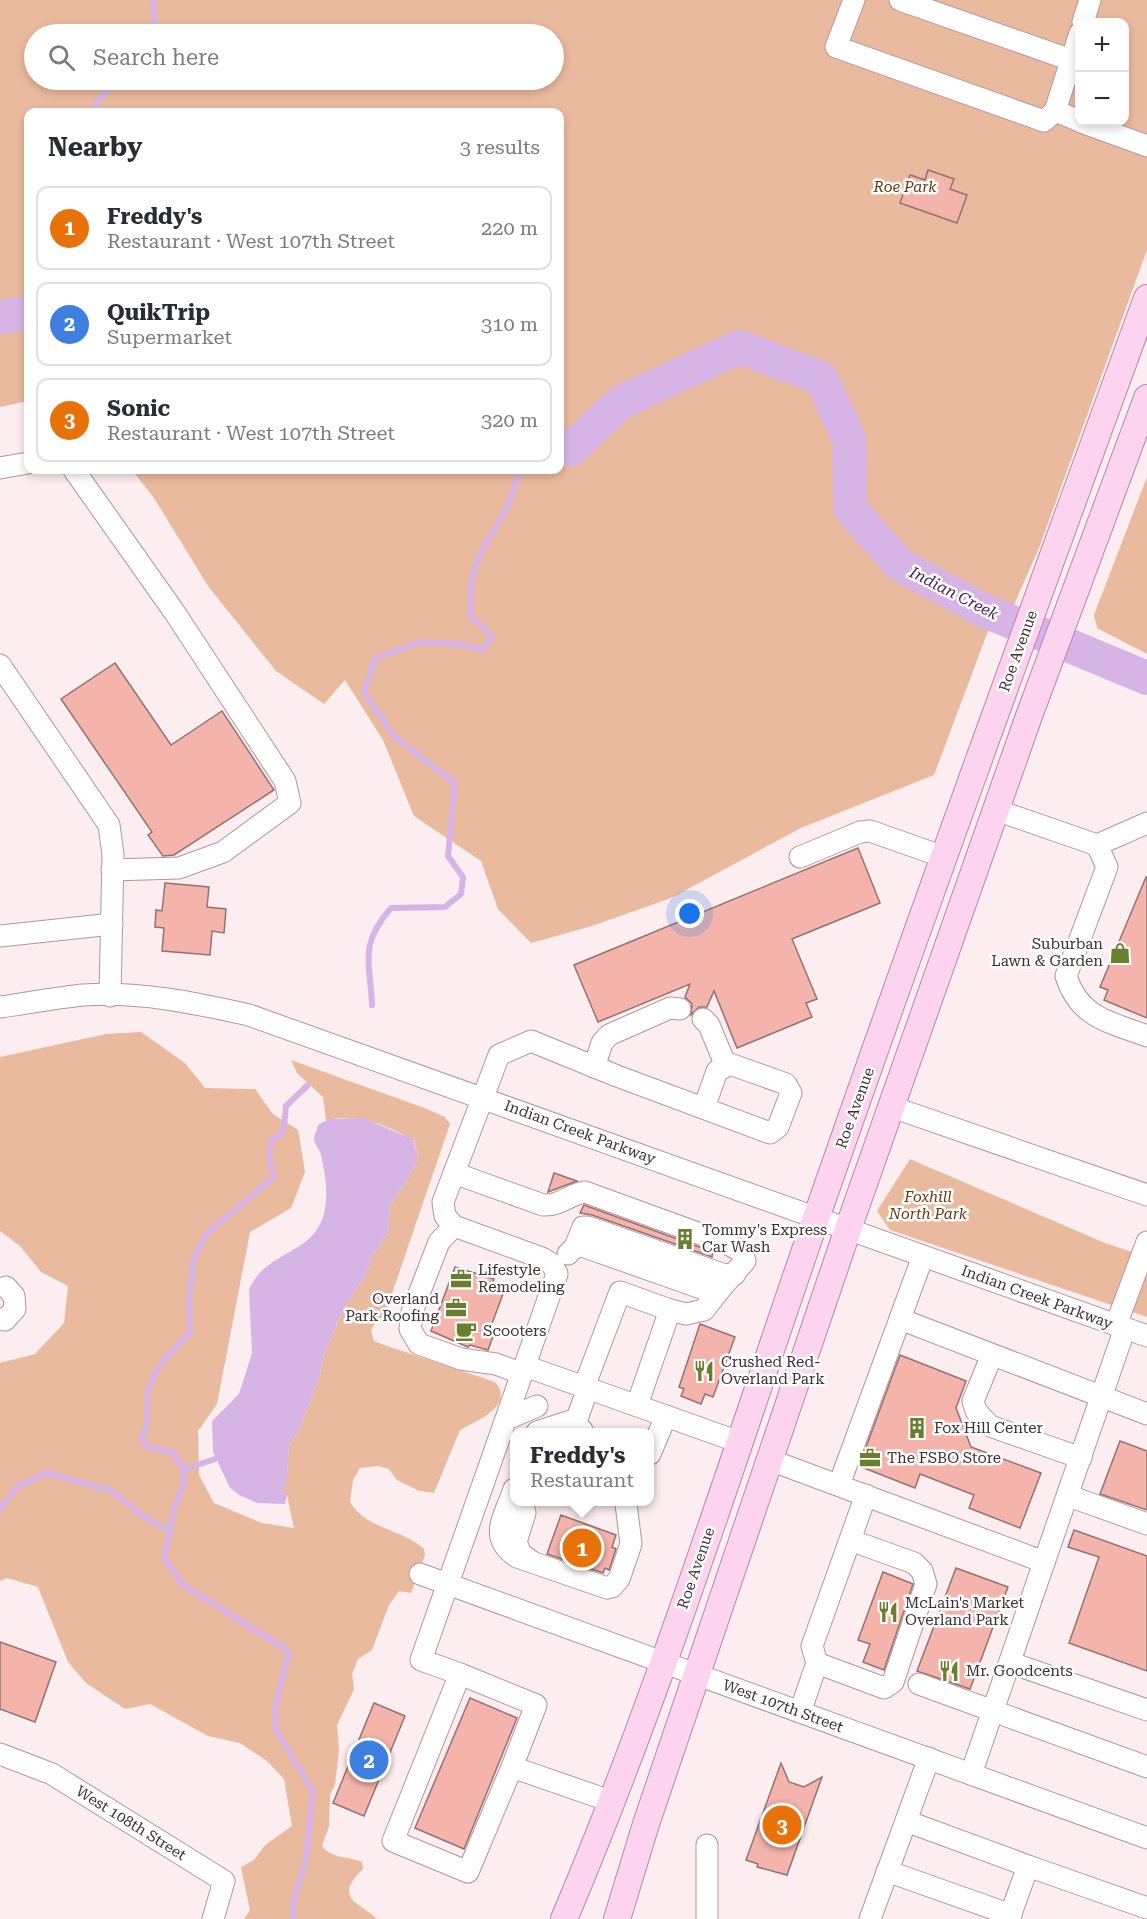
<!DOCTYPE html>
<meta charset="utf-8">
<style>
:root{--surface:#fff;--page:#f7f7f7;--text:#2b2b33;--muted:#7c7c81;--line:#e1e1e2;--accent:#697e2f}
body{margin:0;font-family:"Roboto Serif",serif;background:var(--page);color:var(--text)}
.controls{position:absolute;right:18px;top:18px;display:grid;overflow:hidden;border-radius:12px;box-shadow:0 3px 9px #0003}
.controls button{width:54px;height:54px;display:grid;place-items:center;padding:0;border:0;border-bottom:2px solid var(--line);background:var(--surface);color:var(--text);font:30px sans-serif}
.you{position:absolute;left:690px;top:914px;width:21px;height:21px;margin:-15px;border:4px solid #fff;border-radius:50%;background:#1a73e8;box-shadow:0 0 0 9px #1a73e833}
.badge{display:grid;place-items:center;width:39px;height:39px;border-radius:50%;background:var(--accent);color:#fff;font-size:20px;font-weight:700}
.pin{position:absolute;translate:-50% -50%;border:3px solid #fff;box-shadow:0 2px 6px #0006}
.popup{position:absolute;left:510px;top:1428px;width:144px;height:78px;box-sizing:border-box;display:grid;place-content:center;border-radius:12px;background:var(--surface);filter:drop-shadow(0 2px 4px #0005);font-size:20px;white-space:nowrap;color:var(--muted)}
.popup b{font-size:22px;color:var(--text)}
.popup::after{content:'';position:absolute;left:50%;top:100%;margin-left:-12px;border:12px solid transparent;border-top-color:var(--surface)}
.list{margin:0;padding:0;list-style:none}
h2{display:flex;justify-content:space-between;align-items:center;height:78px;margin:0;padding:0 24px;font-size:26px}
h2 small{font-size:20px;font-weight:400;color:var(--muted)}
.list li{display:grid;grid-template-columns:39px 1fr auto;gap:18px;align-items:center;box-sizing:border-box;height:84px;margin:0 12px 12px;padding:0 12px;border:2px solid var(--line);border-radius:12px}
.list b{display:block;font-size:22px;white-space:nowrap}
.list p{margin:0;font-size:20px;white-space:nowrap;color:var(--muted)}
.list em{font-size:20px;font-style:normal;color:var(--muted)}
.icon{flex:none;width:33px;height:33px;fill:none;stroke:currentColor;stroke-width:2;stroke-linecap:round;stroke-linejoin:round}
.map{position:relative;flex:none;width:1147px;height:1919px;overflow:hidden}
.search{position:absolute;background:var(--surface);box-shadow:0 3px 9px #0003;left:24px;top:24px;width:540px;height:66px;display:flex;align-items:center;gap:15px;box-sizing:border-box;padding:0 21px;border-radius:33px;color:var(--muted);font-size:22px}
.panel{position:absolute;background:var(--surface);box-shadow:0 3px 9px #0003;left:24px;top:108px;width:540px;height:366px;border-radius:12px}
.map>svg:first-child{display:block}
</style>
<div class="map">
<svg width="1147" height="1919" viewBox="0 0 1147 1919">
<rect width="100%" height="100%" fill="#fcedf0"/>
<!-- green -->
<g fill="#eaba9e" fill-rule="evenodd">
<path d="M0,0H1147V250L1039,548L1013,607L1000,599L934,775L801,828L671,898L592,926L531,943L498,909L481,861L414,816L383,740L345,680L324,704L276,671L208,586L154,498L132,470H560V112H28V401L0,407ZM1080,22H1124V122H1080ZM34,34H554V80H34Z"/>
<polygon points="1147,477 1147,654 1097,628 1094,615"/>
<path d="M141,1032L185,1063L205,1088L255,1089L273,1114L298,1130L305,1172L291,1208L250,1232L217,1404L198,1431L199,1475L214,1503L262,1523L294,1528L287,1495L282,1489L287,1474L289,1445L298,1432L319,1378L324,1354L343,1310L367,1272L372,1256L388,1233L390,1204L405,1184L418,1158L414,1140C386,1125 358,1113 326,1120L323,1097L297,1073L291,1060L427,1109L445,1117L450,1124L384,1317L377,1320L371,1330L374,1341L384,1345L495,1382C516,1406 475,1421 460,1430L434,1493L419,1491L397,1480L389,1469L378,1466L360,1468L353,1480L350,1502C367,1530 401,1528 424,1549L425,1555L411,1593L399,1591L389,1605L372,1650L358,1659L352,1674L354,1689L337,1725L339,1750L335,1785L330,1795L329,1826L322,1846C332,1859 348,1856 362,1862L363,1869C332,1899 360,1902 377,1919H244L250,1910L241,1867L254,1860L265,1845L292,1826L284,1779L267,1761L240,1743L208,1736L150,1704L125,1709L86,1683L68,1662L38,1587L7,1578L0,1581V1363L35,1354L64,1323L68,1286L41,1272L20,1246L0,1231V1057L106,1034Z"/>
<polygon points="910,1159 1105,1243 1147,1257 1147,1317 890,1230 877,1211"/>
</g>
<!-- water -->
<path fill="#d7b4e6" d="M363,1118L413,1139L418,1158L405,1184L390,1204L388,1233L372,1256L367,1272L343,1310L324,1354L319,1378L298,1432L289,1445L287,1480L282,1489L287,1494L285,1504L257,1503L239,1495L230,1488L213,1452L212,1421L239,1394L252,1353L249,1290C265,1249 317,1256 325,1209C328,1189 325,1173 321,1155C320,1150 313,1142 314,1138C315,1133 317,1131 318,1125L329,1119Z"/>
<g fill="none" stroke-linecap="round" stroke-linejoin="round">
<!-- stream -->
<g stroke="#d7b4e6" stroke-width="6">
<polyline points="150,34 155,28 153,0"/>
<polyline points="94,112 95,105 115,80"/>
<polyline points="560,448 564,447"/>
<path d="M372,1005C370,960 359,945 391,908L445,907L461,894L463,877L448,856L455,783L396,738L364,693L375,658L420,642L461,644L483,650L492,636L471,617C468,561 481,554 506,509C513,497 514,481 521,470"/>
<polyline points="183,1470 215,1459"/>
<polyline points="0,1509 17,1487 46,1473 110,1490 143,1516 171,1532"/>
<path d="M293,1919V1902L306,1859L313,1792L276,1729L275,1709L289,1651L183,1585L164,1558L175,1505L184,1484L183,1468L172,1452L148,1447L142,1439C150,1420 146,1412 148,1393C152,1368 173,1350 190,1333L189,1299L194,1259L206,1234L274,1177L269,1156L272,1139L280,1136L284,1127L286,1106L308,1085"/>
</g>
<!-- river -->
<g stroke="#d7b4e6" stroke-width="34">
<polyline points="0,317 28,313"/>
<polyline points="560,445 571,449 621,402 739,347 821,378 849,439 850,508 900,565 983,610 1147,678"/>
</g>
</g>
<!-- building -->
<g fill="#f5b4ab" stroke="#93736f" stroke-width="1.5">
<polygon points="928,170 954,179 950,189 967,195 957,223 900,203 910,175 925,180"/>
<polygon points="115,663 171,745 222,711 274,790 174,855 163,856 148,835 152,832 61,699"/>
<polygon points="858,848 880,903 792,939 817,999 806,1003 812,1017 737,1048 714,991 707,1007 699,1007 691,1015 692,1004 685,997 690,984 598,1022 574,965"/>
<polygon points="1146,877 1147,878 1147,1018 1104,1000 1108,990 1100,987"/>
<polygon points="165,883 209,887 207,907 226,909 224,933 212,931 210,955 162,951 164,928 155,927 156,910 162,911"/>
<polygon points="554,1173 577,1181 548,1192"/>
<polygon points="584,1205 713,1252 712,1257 592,1215 580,1213"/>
<polygon points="455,1267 494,1279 491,1289 503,1294 490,1329 495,1331 488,1350 470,1345 468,1347 431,1331"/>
<polygon points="700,1324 735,1337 713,1397 705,1394 701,1404 681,1396 684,1389 679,1387"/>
<polygon points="900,1355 966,1381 956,1408 971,1447 1041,1473 1020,1528 969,1508 974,1495 920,1474 915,1488 859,1466"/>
<polygon points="1120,1441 1147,1451 1147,1510 1100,1494"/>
<polygon points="561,1515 616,1535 612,1547 616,1549 609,1570 605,1568 603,1573 547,1554"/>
<polygon points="1074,1530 1147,1556 1147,1671 1069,1643 1099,1557 1068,1547"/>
<polygon points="956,1568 1008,1587 970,1689 917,1671"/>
<polygon points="883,1572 913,1584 884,1670 863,1662 870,1644 858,1640"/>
<polygon points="0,1642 56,1662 35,1722 0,1709"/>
<polygon points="470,1698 517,1718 464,1849 415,1828"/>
<polygon points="374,1703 405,1716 364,1816 333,1803"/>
<polygon points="781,1763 789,1782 804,1787 822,1777 787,1875 757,1867 758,1864 746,1860"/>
</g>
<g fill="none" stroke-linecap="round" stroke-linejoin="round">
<defs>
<g id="minor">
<polyline points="854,0 836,47 1044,121 1055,111 1080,121"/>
<polyline points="900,0 1071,60"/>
<polyline points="1083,22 1090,0"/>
<polyline points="1055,111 1080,33"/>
<polyline points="1081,122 1147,146"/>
<polyline points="0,468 28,463"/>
<polyline points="74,470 175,613 285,781 290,803 223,852 179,868 112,870"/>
<polyline points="0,665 109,825 113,855 110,996"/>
<polyline points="996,810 1097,845 1147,823"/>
<path d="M1097,845L1107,867L1066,976C1079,1018 1110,1022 1147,1036"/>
<polyline points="800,857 860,832 870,831 944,857"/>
<polyline points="0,936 112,924"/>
<path d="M0,1007C28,1003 55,998 83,995C139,991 195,1003 249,1015L1147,1336"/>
<polyline points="703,1019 709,1025 726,1066"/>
<polyline points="594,1067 602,1043 609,1035 670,1008 680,1009"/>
<polyline points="892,1107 1147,1195"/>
<path d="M454,1173L543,1205C561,1206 569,1194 585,1192L728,1244L742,1252L745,1261L722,1287L704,1289L582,1246L575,1247"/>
<polyline points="454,1226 439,1242 412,1312 410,1329 419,1344 461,1359 496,1364 523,1374"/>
<polyline points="568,1254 575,1247 583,1227 588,1227 725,1275 735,1274"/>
<polyline points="670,1310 686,1314 704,1310 722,1287"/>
<polyline points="0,1319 5,1320 15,1309 14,1296 6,1287"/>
<polyline points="900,1319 1147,1414"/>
<polyline points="1116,1325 1147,1242"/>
<polyline points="992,1355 973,1401 976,1411 990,1426 1081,1458"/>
<polyline points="525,1366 739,1442"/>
<polyline points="584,1387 620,1292 670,1310 637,1405"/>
<polyline points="507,1419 537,1406"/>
<polyline points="582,1430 574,1427 588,1388"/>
<polyline points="537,1432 577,1419"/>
<polyline points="650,1454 666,1416"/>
<polyline points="770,1460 1044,1562"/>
<polyline points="839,1485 923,1256"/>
<path d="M514,1489C505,1517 487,1537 517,1557L607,1588L612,1587L619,1579L631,1544L626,1504"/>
<polyline points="1069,1496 1147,1524"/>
<polyline points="522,1502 525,1513 516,1542 521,1554 531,1561"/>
<polyline points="420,1574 1147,1838"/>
<polyline points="817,1663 884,1688 893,1682 926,1584 922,1571 914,1563 850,1540"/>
<polyline points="1011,1663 1147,1710"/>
<polyline points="460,1674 421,1660 557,1274 552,1264 542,1258 454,1226 445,1216 443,1202 499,1055 531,1041 617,1076 770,1133 778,1127 791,1093 786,1084 730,1064 717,1071 704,1108"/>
<polyline points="919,1684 1147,1767"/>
<polyline points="800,1712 817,1663 812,1646 866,1495"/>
<polyline points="0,1754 52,1774 224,1881 213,1919"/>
<polyline points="512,1767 468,1872 393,1841 460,1674 536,1705 512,1767 613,1802"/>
<polyline points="971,1774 1125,1328"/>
<polyline points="906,1821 1028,1866"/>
<polyline points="887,1871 1011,1915"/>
<polyline points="707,1919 707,1845"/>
<polyline points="870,1919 929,1758"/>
<polyline points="1009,1919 1028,1866 1147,1908"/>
</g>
<g id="major">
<path d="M564,1919C660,1693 733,1458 813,1227C921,916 1034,607 1147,298"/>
<polyline points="617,1919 646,1824 848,1229 1029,716 1147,398"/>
</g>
</defs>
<!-- minor casing -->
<use href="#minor" stroke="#b6959c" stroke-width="23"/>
<!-- major casing -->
<use href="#major" stroke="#b888a6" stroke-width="28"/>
<!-- minor -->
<use href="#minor" stroke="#fff" stroke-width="21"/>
<!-- major -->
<use href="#major" stroke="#fdd4ef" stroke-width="26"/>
</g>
<!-- icons -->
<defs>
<symbol id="shop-bare" viewBox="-9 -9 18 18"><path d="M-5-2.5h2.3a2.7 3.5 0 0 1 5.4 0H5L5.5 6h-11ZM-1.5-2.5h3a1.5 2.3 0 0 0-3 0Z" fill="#697e2f" stroke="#fefefe" stroke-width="2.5" paint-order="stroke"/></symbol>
<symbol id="building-bare" viewBox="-9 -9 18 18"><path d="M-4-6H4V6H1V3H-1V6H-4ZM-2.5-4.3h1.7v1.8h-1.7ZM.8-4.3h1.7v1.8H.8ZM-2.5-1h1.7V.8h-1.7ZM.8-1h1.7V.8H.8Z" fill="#697e2f" stroke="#fefefe" stroke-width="2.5" paint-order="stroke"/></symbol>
<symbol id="office-bare" viewBox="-9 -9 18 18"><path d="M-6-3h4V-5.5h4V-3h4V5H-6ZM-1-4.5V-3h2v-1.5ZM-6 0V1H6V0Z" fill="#697e2f" stroke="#fefefe" stroke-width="2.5" paint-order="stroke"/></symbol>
<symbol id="cafe-bare" viewBox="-9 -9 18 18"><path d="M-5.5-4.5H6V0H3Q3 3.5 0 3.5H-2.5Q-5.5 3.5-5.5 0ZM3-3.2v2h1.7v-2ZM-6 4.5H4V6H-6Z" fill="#697e2f" stroke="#fefefe" stroke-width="2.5" paint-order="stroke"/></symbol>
<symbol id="restaurant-bare" viewBox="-9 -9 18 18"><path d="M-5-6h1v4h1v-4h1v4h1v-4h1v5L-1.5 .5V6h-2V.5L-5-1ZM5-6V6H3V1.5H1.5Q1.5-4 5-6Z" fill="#697e2f" stroke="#fefefe" stroke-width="2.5" paint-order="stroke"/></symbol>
</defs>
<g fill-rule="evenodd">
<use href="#shop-bare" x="1105" y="938" width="30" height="30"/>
<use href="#building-bare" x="670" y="1224" width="30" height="30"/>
<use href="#office-bare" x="446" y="1264" width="30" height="30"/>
<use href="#office-bare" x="441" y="1293" width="30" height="30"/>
<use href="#cafe-bare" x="451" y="1316" width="30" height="30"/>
<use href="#restaurant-bare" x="689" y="1356" width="30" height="30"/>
<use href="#building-bare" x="902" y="1413" width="30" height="30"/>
<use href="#office-bare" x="855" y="1443" width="30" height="30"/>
<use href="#restaurant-bare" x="873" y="1597" width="30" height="30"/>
<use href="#restaurant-bare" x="934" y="1656" width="30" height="30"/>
</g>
<g text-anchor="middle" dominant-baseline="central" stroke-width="5" stroke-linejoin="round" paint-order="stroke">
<!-- park labels -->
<g font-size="15" font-style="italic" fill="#683512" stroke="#fefefe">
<text x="905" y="187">Roe Park</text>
<text x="928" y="1197">Foxhill<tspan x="928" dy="17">North Park</tspan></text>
</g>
<!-- street labels -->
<g font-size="15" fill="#3c2f32" stroke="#fefefe">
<text transform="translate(1018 651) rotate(-70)">Roe Avenue</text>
<text transform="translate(855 1108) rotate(-70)">Roe Avenue</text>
<text transform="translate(580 1132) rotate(20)">Indian Creek Parkway</text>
<text transform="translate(1037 1297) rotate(20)">Indian Creek Parkway</text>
<text transform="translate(696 1568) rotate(-71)">Roe Avenue</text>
<text transform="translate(783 1706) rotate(20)">West 107th Street</text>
<text transform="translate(131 1823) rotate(32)">West 108th Street</text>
</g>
<!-- poi labels -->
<g font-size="15" fill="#3c2f32" stroke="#fefefe" text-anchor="start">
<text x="1103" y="944" text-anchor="end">Suburban<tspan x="1103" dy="17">Lawn &amp; Garden</tspan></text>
<text x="702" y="1230">Tommy's Express<tspan x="702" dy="17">Car Wash</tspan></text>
<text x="478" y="1270">Lifestyle<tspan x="478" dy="17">Remodeling</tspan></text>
<text x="439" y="1299" text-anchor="end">Overland<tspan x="439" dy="17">Park Roofing</tspan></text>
<text x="483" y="1331">Scooters</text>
<text x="721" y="1362">Crushed Red-<tspan x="721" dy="17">Overland Park</tspan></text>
<text x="934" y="1428">Fox Hill Center</text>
<text x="887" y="1458">The FSBO Store</text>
<text x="905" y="1603">McLain's Market<tspan x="905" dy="17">Overland Park</tspan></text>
<text x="966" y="1671">Mr. Goodcents</text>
</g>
<!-- water labels -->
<g font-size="16" font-style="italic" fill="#471c57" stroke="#fefefe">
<text transform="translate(954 593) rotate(27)">Indian Creek</text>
</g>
</g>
</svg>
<div class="controls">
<button>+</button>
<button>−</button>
</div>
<div class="you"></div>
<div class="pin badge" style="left:582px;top:1548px;background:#e8710a">1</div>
<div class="popup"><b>Freddy's</b>Restaurant</div>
<div class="pin badge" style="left:369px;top:1760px;background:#3f7fe0">2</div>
<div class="pin badge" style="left:782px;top:1825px;background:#e8710a">3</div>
<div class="search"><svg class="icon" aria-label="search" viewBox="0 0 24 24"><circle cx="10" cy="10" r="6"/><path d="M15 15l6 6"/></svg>Search here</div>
<section class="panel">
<h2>Nearby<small>3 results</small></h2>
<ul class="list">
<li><span class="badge" style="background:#e8710a">1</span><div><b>Freddy's</b><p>Restaurant · West 107th Street</p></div><em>220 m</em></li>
<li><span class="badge" style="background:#3f7fe0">2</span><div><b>QuikTrip</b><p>Supermarket</p></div><em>310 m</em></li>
<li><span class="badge" style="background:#e8710a">3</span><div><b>Sonic</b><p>Restaurant · West 107th Street</p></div><em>320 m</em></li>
</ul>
</section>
</div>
